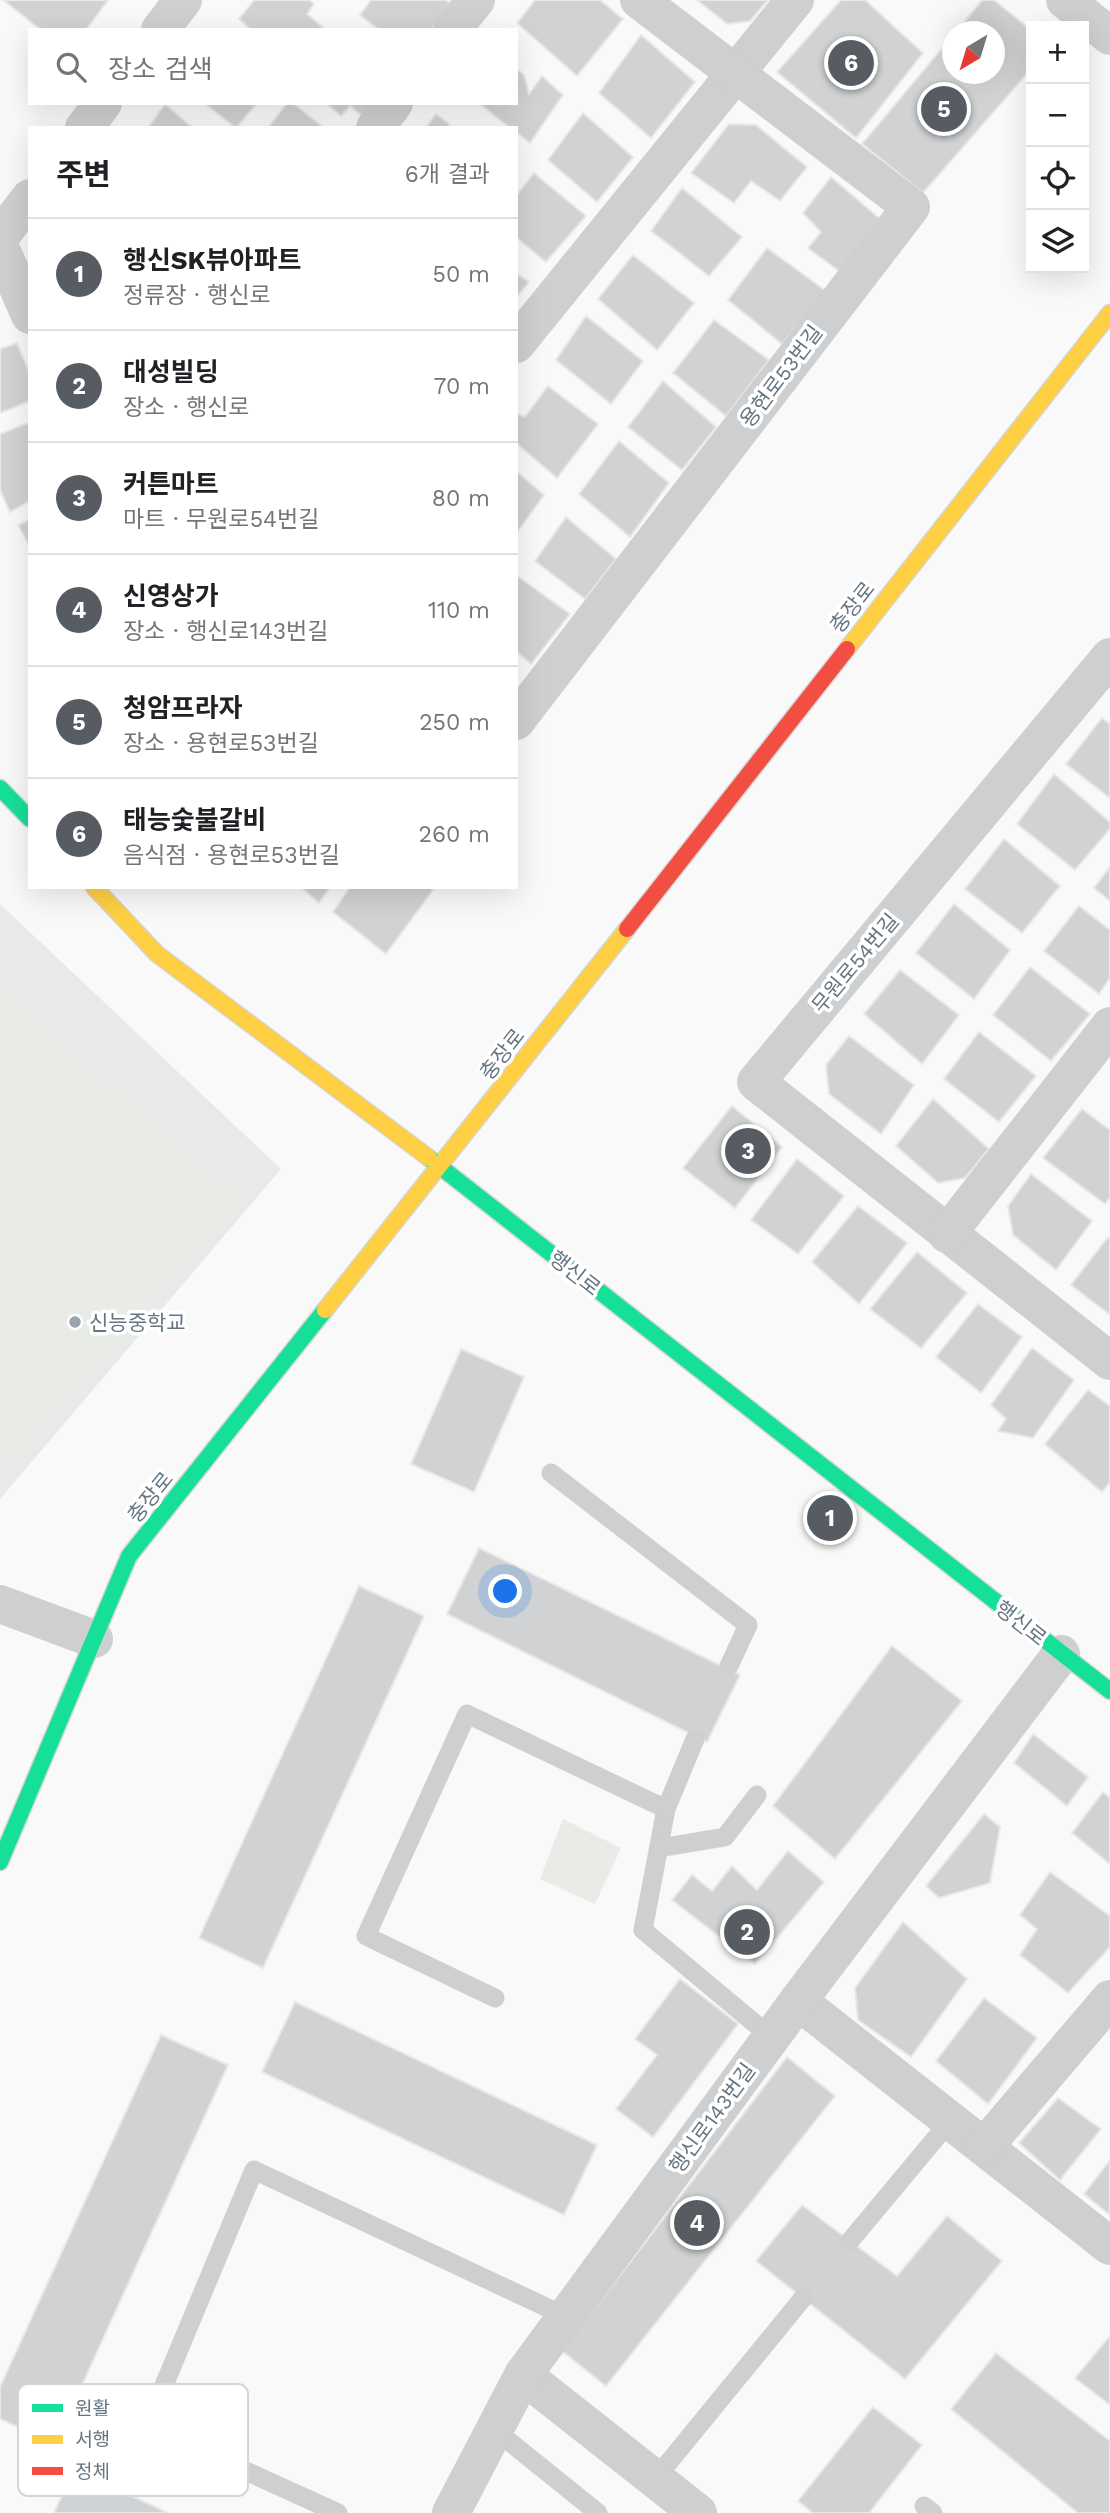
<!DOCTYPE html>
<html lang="ko">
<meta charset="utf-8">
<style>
:root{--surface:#fff;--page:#f6f6f6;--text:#202124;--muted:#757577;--line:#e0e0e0;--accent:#565c61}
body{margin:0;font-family:"Work Sans","Noto Sans KR",sans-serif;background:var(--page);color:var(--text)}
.controls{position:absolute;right:21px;top:21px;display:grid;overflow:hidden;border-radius:0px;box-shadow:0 7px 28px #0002}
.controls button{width:63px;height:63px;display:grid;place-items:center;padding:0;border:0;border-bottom:2px solid var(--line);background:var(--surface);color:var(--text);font:35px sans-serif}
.compass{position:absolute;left:942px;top:21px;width:63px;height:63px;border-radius:50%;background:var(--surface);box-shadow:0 7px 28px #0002;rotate:218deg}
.you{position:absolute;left:506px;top:1592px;width:24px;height:24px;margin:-18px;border:5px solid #fff;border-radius:50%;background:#1a73e8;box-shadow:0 0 0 10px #1a73e833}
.badge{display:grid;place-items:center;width:46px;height:46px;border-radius:50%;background:var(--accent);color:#fff;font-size:23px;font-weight:700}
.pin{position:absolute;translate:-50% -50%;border:4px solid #fff;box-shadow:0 2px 7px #0006}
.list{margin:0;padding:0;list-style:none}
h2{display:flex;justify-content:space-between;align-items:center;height:91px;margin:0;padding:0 28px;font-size:30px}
h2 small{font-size:23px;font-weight:400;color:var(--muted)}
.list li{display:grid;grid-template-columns:46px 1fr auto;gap:21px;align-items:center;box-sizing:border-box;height:112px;padding:0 28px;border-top:2px solid var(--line)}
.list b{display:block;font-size:26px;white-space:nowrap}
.list p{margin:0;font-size:23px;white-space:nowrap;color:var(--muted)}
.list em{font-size:23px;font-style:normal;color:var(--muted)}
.icon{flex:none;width:38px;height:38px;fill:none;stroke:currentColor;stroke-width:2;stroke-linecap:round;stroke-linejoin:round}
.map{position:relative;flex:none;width:1110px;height:2513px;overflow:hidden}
.search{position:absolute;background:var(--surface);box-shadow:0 7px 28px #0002;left:28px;top:28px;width:490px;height:77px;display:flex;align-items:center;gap:18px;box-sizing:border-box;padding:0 24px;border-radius:0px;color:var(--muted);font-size:26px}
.panel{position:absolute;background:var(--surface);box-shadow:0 7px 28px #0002;left:28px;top:126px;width:490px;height:763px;border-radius:0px}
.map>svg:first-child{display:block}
</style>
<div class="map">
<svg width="1110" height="2513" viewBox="0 0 1110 2513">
<rect width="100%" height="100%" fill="#f9f9f9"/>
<!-- built -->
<polygon fill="#e8e9e9" points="0,904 281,1169 0,1499"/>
<!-- green -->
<g fill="#e8ebe6">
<polygon points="0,992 242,1199 8,1466 0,1460"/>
<polygon points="563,1819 621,1848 595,1904 540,1879"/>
</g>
<!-- building -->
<g fill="#d0d2d3" stroke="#e8e8e8" stroke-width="2">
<polygon points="3,0 108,0 86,30 41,30"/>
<polygon points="254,0 309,0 314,4 307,14 323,27 321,30 251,30 239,19"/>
<polygon points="371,0 446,0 450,3 431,30 379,30 360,15"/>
<polygon points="535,0 600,0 623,19 577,76 517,23"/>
<polygon points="697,0 768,0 750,21 727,24"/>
<polygon points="841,0 865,0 923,53 856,138 777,72"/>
<polygon points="982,0 994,0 1031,30 1031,69 923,193 862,144 953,35 953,74 995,74 995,32 956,32"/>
<polygon points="641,35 695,82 651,138 599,93"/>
<polygon points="517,69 524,75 529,94 542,76 563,95 530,143 516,132 516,128 510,128 479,103 516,103"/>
<polygon points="204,103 257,103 236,128"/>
<polygon points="287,103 293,103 324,128 268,128"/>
<polygon points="326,103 374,103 363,117 350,106 341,116"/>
<polygon points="165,104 193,128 148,128"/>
<polygon points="583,113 633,157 597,202 548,160"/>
<polygon points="436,114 449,124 448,128 426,128"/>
<polygon points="729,124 756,125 807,167 780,201 751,181 734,203 691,173"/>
<polygon points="534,173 586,216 546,262 516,237 516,196"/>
<polygon points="831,177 885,223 843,274 808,248 821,232 803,213"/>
<polygon points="682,188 742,237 709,276 651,231"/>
<polygon points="767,248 826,291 782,344 728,300"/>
<polygon points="633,255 694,303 657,350 598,299"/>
<polygon points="516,273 529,282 516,298"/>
<polygon points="586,316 643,361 611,404 556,360"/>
<polygon points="714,320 769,360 726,416 673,373"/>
<polygon points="17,343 30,374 30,401 0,413 0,349"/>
<polygon points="663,381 716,427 682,470 628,427"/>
<polygon points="548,386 598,424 557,478 516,443 516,413 525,417"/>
<polygon points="30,422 30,501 10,512 0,490 0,434"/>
<polygon points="619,441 669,483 630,537 579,494"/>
<polygon points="516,471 544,495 516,534"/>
<polygon points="566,517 616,559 585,599 535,561"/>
<polygon points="30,519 30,547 18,525"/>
<polygon points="516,575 570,614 531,664 516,651"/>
<polygon points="1102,718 1110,724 1110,798 1066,764"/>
<polygon points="1054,774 1110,822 1110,829 1075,870 1017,824"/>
<polygon points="1004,839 1060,886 1022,933 965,889"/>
<polygon points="1110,867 1110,901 1094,888"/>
<polygon points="301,887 330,887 319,903"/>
<polygon points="350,887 429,887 433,890 386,954 333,912"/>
<polygon points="954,904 1010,950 974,999 916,953"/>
<polygon points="1079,906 1110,930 1110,978 1099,994 1044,951"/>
<polygon points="1030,967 1090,1014 1051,1061 993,1015"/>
<polygon points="900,970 959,1015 922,1064 864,1014"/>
<polygon points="979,1032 1036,1076 999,1122 944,1079"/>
<polygon points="849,1036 914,1085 881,1134 829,1094 826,1065"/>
<polygon points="933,1099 989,1149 965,1178 938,1183 896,1146"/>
<polygon points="732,1106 782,1147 735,1208 683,1168"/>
<polygon points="1082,1109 1110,1130 1110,1198 1105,1204 1043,1158"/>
<polygon points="797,1159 844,1196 798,1254 751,1220"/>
<polygon points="1031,1174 1092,1221 1056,1270 1013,1235 1008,1206"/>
<polygon points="858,1206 907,1243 859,1304 812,1262"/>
<polygon points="1108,1237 1110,1239 1110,1315 1071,1285"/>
<polygon points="917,1252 967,1293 921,1348 870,1309"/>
<polygon points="978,1304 1022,1337 981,1393 936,1357"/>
<polygon points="1032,1348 1074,1380 1033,1438 998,1431 1006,1419 991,1405"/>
<polygon points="461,1349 524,1377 474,1492 411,1464"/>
<polygon points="1088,1390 1110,1406 1110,1482 1102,1492 1045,1444"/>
<polygon points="479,1548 740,1675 707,1742 447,1614"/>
<polygon points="359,1586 424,1616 263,1968 199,1938"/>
<polygon points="892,1646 962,1701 835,1859 773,1806"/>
<polygon points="1033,1734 1088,1777 1067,1806 1014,1763"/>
<polygon points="1103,1792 1110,1798 1110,1864 1072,1833"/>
<polygon points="984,1814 1000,1827 990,1883 939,1898 926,1886"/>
<polygon points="788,1851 824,1882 755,1964 672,1900 692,1875 712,1891 732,1866 757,1890"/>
<polygon points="1050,1872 1110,1916 1110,1947 1068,1993 1020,1955 1037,1929 1020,1915"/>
<polygon points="903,1922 967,1979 911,2057 858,2020 855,1988"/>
<polygon points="680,1979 738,2024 653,2137 616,2109 657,2055 635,2039"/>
<polygon points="984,1998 1037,2038 988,2104 936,2061"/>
<polygon points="295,2002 597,2145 564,2215 262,2072"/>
<polygon points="161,2035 228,2065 55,2444 0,2419 0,2387"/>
<polygon points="787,2057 835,2096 606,2386 562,2351"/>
<polygon points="1058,2098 1101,2129 1060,2180 1019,2143"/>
<polygon points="1110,2160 1110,2215 1084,2194"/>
<polygon points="802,2205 897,2276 947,2216 1002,2261 905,2379 756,2261"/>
<polygon points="1110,2336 1110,2405 1075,2378"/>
<polygon points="996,2353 1110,2441 1110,2513 1078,2513 951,2409"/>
<polygon points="873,2407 922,2445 869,2513 813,2513 798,2501"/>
<polygon points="74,2469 168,2513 54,2513"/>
</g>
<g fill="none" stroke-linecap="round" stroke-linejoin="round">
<defs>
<g id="fast">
<polyline points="0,788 30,819"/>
<polyline points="429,1158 1110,1691"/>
<polyline points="0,1862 129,1556 325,1310"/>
</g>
<g id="slow">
<polyline points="847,649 1110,313"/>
<polyline points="94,887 157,954 429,1158"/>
<polyline points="325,1310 627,929"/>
</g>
<polyline id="jam" points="627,929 847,649"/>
</defs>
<!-- fast casing -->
<use href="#fast" stroke="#d5d6d7" stroke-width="19"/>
<!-- slow casing -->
<use href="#slow" stroke="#d5d6d7" stroke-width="19"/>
<!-- jam casing -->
<use href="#jam" stroke="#d5d6d7" stroke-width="19"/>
<!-- lane -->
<g stroke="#cecfd0" stroke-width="19">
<polyline points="551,1473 748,1625 729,1666"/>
<polyline points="695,1739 666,1809 643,1930 771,2037"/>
<polyline points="659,1848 725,1837 757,1795"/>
<polyline points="495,1998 366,1936 467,1714 666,1809"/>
<polyline points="850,2241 950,2121"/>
<polyline points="495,2430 598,2513"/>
<polyline points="655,2479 803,2298"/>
<polyline points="924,2506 933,2513"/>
<polyline points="338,2513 147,2426 254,2170 565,2316"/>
</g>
<!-- street -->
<g stroke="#cecfd0" stroke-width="38">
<polyline points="1065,0 1110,36"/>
<polyline points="160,30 183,0"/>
<polyline points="452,30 476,0"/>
<polyline points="84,128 103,103"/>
<polyline points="375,128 394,103"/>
<polyline points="0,237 30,198"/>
<polyline points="0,247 30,315"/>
<polyline points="516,344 795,0"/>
<polyline points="1110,657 756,1082 1110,1361"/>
<polyline points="516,721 911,207 639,0"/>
<polyline points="947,1234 1110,1026"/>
<polyline points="0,1604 94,1639"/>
<polyline points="798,2001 1110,2246"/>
<polyline points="984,2147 1110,1999"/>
<polyline points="523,2375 698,2513"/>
<polyline points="451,2513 523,2375 798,2001 1061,1654"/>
</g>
<!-- fast -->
<use href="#fast" stroke="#16e098" stroke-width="16"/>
<!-- slow -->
<use href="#slow" stroke="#ffcf43" stroke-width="16"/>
<!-- jam -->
<use href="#jam" stroke="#f24e42" stroke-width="16"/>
</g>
<!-- markers -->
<circle fill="#99a4ac" stroke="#fff" stroke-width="2.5" cx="75" cy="1322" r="7"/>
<g text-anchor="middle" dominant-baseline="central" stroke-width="7" stroke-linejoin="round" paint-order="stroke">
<!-- street labels -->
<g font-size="21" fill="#657683" stroke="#fff">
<text transform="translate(781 376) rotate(-53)">용현로53번길</text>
<text transform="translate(852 607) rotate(-52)">충장로</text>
<text transform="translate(855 963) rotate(-50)">무원로54번길</text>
<text transform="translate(502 1054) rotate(-52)">충장로</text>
<text transform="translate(575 1273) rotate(38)">행신로</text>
<text transform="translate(150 1497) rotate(-51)">충장로</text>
<text transform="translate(1021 1623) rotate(38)">행신로</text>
<text transform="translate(712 2118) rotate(-54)">행신로143번길</text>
</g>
<!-- poi labels -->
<g font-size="21" fill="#657683" stroke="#fff" text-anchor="start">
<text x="89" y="1322">신능중학교</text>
</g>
</g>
<!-- legend -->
<rect x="18" y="2384" width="230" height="112" rx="10" fill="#fff" stroke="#d1d6da" stroke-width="2"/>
<rect x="32" y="2404" width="31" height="8" fill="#16e098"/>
<rect x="32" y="2435" width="31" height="9" fill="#ffcf43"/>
<rect x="32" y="2467" width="31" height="8" fill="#f24e42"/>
<g font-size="19" fill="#657683">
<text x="75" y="2415">원활</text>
<text x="75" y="2446">서행</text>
<text x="75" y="2478">정체</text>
</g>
</svg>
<div class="controls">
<button>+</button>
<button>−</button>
<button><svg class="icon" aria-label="locate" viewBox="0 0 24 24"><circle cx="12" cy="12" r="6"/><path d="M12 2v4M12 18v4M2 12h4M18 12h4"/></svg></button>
<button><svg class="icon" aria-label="layers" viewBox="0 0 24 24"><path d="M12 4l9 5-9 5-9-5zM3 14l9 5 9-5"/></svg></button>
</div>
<svg class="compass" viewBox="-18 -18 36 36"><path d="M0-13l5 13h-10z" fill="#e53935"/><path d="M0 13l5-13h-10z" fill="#757577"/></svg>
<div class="you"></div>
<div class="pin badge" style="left:830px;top:1518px">1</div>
<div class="pin badge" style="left:747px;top:1932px">2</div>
<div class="pin badge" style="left:748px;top:1151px">3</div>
<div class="pin badge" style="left:697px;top:2223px">4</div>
<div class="pin badge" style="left:944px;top:109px">5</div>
<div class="pin badge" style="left:851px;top:63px">6</div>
<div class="search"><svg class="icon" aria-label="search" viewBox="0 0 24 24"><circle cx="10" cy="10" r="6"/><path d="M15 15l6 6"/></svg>장소 검색</div>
<section class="panel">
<h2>주변<small>6개 결과</small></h2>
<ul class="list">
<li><span class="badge">1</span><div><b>행신SK뷰아파트</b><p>정류장 · 행신로</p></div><em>50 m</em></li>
<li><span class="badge">2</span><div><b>대성빌딩</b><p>장소 · 행신로</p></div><em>70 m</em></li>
<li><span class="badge">3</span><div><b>커튼마트</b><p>마트 · 무원로54번길</p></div><em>80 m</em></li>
<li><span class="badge">4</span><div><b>신영상가</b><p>장소 · 행신로143번길</p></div><em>110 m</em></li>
<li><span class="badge">5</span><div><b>청암프라자</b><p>장소 · 용현로53번길</p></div><em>250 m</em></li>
<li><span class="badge">6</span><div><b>태능숯불갈비</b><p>음식점 · 용현로53번길</p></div><em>260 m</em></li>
</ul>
</section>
</div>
